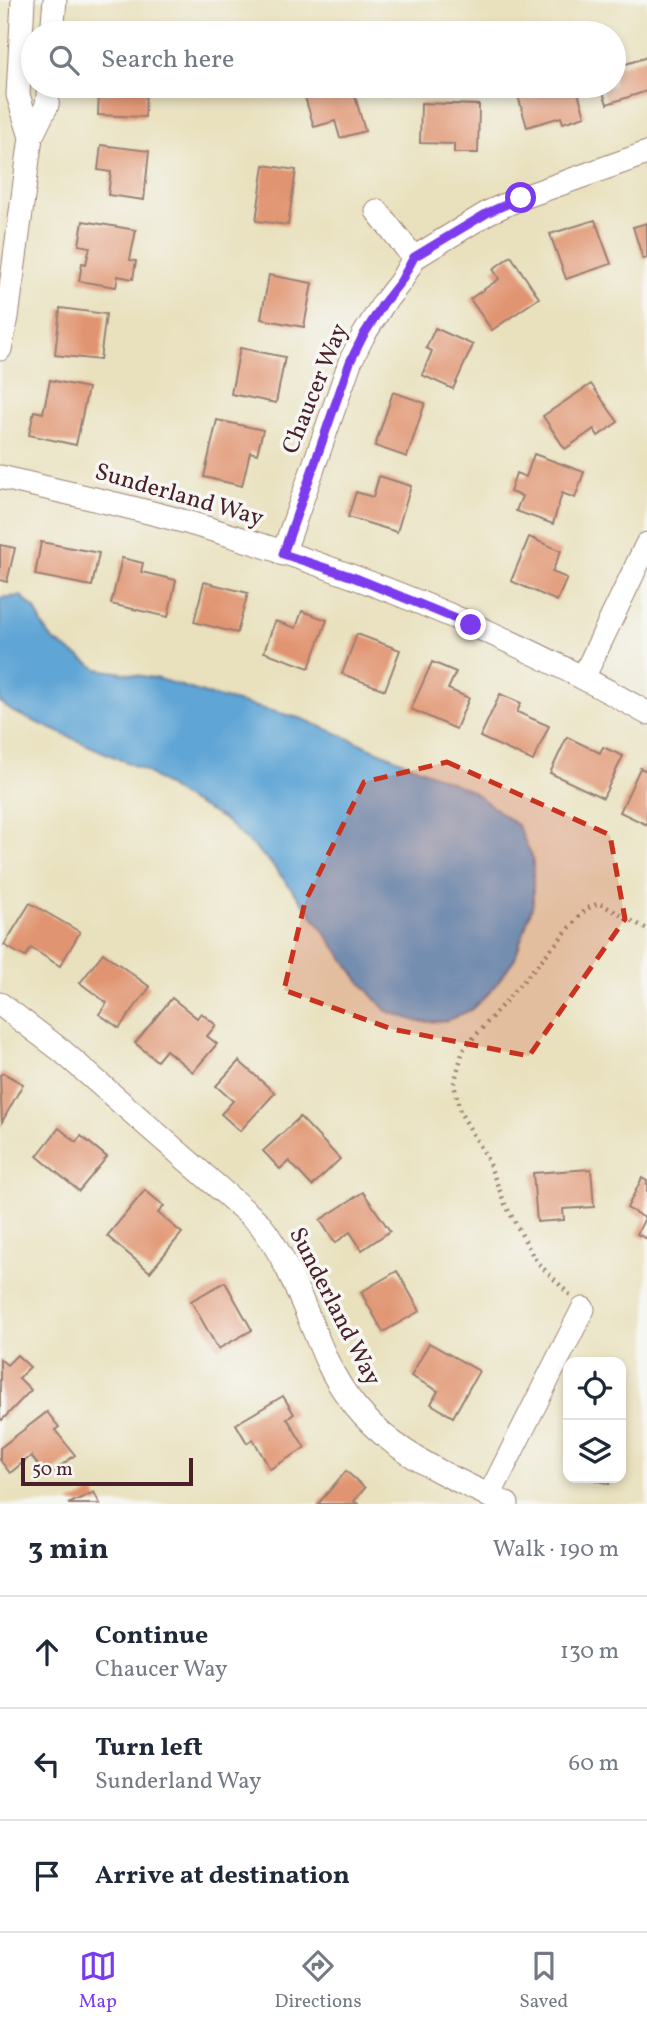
<!DOCTYPE html>
<meta charset="utf-8">
<style>
:root{--surface:#fff;--page:#f6f6f7;--text:#1f2937;--muted:#747a83;--line:#e0e1e3;--accent:#7c3aed}
body{margin:0;font-family:Vollkorn,serif;background:var(--page);color:var(--text)}
.controls{position:absolute;right:21px;bottom:21px;display:grid;overflow:hidden;border-radius:14px;box-shadow:0 4px 10px #0003}
.controls button{width:63px;height:63px;display:grid;place-items:center;padding:0;border:0;border-bottom:2px solid var(--line);background:var(--surface);color:var(--text);font:35px sans-serif}
.scale{position:absolute;left:21px;bottom:18px;width:172px;box-sizing:border-box;padding-left:7px;border:4px solid #4a1f2b;border-top:0;font-size:19px;line-height:24px;white-space:nowrap;color:#4a1f2b;-webkit-text-stroke:5px #f6f6f2;paint-order:stroke}
.stop{position:absolute;width:21px;height:21px;margin:-16px;border:5px solid #7c3aed;border-radius:50%;background:#fff}
.stop.end{background:#7c3aed;border-color:#fff;box-shadow:0 2px 7px #0008}
.list{margin:0;padding:0;list-style:none}
h2{display:flex;justify-content:space-between;align-items:center;height:91px;margin:0;padding:0 28px;font-size:30px}
h2 small{font-size:23px;font-weight:400;color:var(--muted)}
.list li{display:grid;grid-template-columns:46px 1fr auto;gap:21px;align-items:center;box-sizing:border-box;height:112px;padding:0 28px;border-top:2px solid var(--line)}
.list b{display:block;font-size:26px;white-space:nowrap}
.list p{margin:0;font-size:23px;white-space:nowrap;color:var(--muted)}
.list em{font-size:23px;font-style:normal;color:var(--muted)}
.icon{flex:none;width:38px;height:38px;fill:none;stroke:currentColor;stroke-width:2;stroke-linecap:round;stroke-linejoin:round}
.map{position:relative;flex:none;width:647px;height:1504px;overflow:hidden}
.search{position:absolute;background:var(--surface);box-shadow:0 4px 10px #0003;left:21px;right:21px;top:21px;height:77px;display:flex;align-items:center;gap:18px;box-sizing:border-box;padding:0 24px;border-radius:38px;color:var(--muted);font-size:26px}
.sheet{height:427px;background:var(--surface)}
nav{display:flex;justify-content:space-around;align-items:center;box-sizing:border-box;height:98px;border-top:2px solid var(--line);background:var(--surface);font-size:19px;color:var(--muted)}
nav a{display:grid;justify-items:center;gap:4px}
nav .on{color:var(--accent)}
.map>svg:first-child{display:block}
</style>
<div class="map">
<svg width="647" height="1504" viewBox="0 0 647 1504">
<rect width="100%" height="100%" fill="#f6f6f2"/>
<filter id="ink" filterUnits="userSpaceOnUse"><feTurbulence type="fractalNoise" baseFrequency=".0143" numOctaves="2"/><feDisplacementMap in="SourceGraphic" scale="14" xChannelSelector="R" yChannelSelector="G"/><feConvolveMatrix kernelMatrix="1 2 1 2 8 2 1 2 1" color-interpolation-filters="sRGB"/></filter>
<filter id="wash" filterUnits="userSpaceOnUse"><feTurbulence type="fractalNoise" baseFrequency=".00686" numOctaves="4" result="noise"/><feDisplacementMap in="SourceGraphic" scale="28" xChannelSelector="R" yChannelSelector="G"/><feGaussianBlur stdDeviation="1.57" result="paint"/><feColorMatrix in="noise" values="0 0 0 0 0 0 0 0 0 0 0 0 0 0 0 0 0 1.4 0 .05"/><feComposite in="paint" operator="in"/></filter>
<g filter="url(#wash)">
<rect width="100%" height="100%" fill="#e9e1be"/>
<!-- water -->
<polygon fill="#5fa5d5" stroke="#546280" stroke-width="2" points="21,596 35,609 43,626 53,640 98,669 160,679 206,694 303,719 472,791 518,826 533,859 533,904 515,958 492,990 471,1010 446,1021 419,1022 386,1011 358,979 304,904 269,861 222,818 184,798 144,770 13,712 0,702 0,598"/>
<g id="blocks">
<!-- building -->
<g fill="#e19471">
<polygon points="647,57 647,91 607,104 601,86 614,86 614,68"/>
<polygon points="107,86 146,86 145,117 98,115 99,91 107,92"/>
<polygon points="332,86 352,86 365,131 340,138 335,121 314,127 304,94"/>
<polygon points="525,86 576,86 585,116 563,123 561,117 527,127 516,89"/>
<polygon points="421,103 479,105 478,153 454,153 454,144 420,143"/>
<polygon points="101,145 149,151 144,200 108,195 111,172 98,170"/>
<polygon points="264,165 296,170 288,225 256,221"/>
<polygon points="595,220 611,264 566,279 550,234"/>
<polygon points="83,221 136,230 130,260 136,261 133,279 118,276 116,287 79,281 82,263 86,264 90,247 79,245"/>
<polygon points="647,223 647,258 643,259 633,227"/>
<polygon points="511,256 539,298 492,330 470,299 499,279 493,269"/>
<polygon points="269,275 312,283 304,327 261,319"/>
<polygon points="60,308 106,314 100,360 55,355"/>
<polygon points="435,328 473,345 453,389 422,375 432,351 426,348"/>
<polygon points="240,348 285,357 276,403 231,394"/>
<polygon points="50,380 88,388 76,445 29,435 34,411 43,413"/>
<polygon points="591,384 618,422 598,436 594,429 565,449 543,416"/>
<polygon points="393,392 425,403 407,457 375,446"/>
<polygon points="217,420 263,430 257,454 250,452 242,486 204,477"/>
<polygon points="534,454 584,472 575,498 562,493 553,524 516,511 522,496 510,492 516,473 526,477"/>
<polygon points="379,476 411,486 397,532 348,517 356,492 373,497"/>
<polygon points="529,537 561,551 552,572 567,578 557,601 511,581"/>
<polygon points="41,542 99,553 92,586 35,575"/>
<polygon points="0,545 15,548 7,582 0,580"/>
<polygon points="122,558 143,563 141,572 176,580 168,617 111,604"/>
<polygon points="204,582 248,593 237,633 194,622"/>
<polygon points="302,611 327,620 309,668 264,652 275,621 296,628"/>
<polygon points="357,634 400,650 385,690 342,674"/>
<polygon points="432,662 456,672 448,689 469,698 456,729 411,709"/>
<polygon points="500,694 521,703 517,712 549,726 533,761 480,737"/>
<polygon points="567,737 600,753 603,747 623,756 603,798 550,773"/>
<polygon points="640,768 647,771 647,825 620,812"/>
<polygon points="30,903 80,932 60,966 31,948 25,957 4,945"/>
<polygon points="103,953 150,987 119,1028 99,1014 107,1003 80,983"/>
<polygon points="172,998 197,1018 201,1013 216,1025 207,1036 217,1044 193,1072 166,1050 157,1061 135,1043"/>
<polygon points="239,1061 275,1093 240,1131 221,1114 233,1101 216,1086"/>
<polygon points="3,1073 23,1084 2,1122 0,1075"/>
<polygon points="300,1117 340,1159 312,1186 289,1161 280,1169 263,1151"/>
<polygon points="59,1128 76,1142 81,1136 107,1157 79,1191 37,1156"/>
<polygon points="591,1169 594,1207 563,1209 564,1220 537,1222 533,1173"/>
<polygon points="642,1178 647,1181 647,1239 637,1234 645,1218 627,1208"/>
<polygon points="145,1190 164,1206 158,1213 182,1233 150,1272 107,1236"/>
<polygon points="363,1192 390,1231 362,1250 350,1232 335,1243 320,1220"/>
<polygon points="397,1271 420,1311 383,1332 361,1292"/>
<polygon points="225,1282 252,1330 218,1349 191,1301"/>
<polygon points="429,1343 479,1371 453,1417 431,1404 438,1391 411,1376"/>
<polygon points="17,1355 30,1367 19,1378 31,1390 2,1420 0,1418 0,1359 7,1365"/>
<polygon points="283,1396 294,1414 287,1418 305,1448 270,1469 253,1439 247,1443 236,1424"/>
<polygon points="47,1412 59,1427 55,1430 75,1455 47,1476 31,1456 10,1473 0,1460 0,1448"/>
<polygon points="346,1471 365,1488 354,1501 358,1504 318,1504"/>
<polygon points="590,1478 611,1478 609,1484"/>
<polygon points="94,1492 100,1504 68,1504"/>
</g>
</g>
</g>
<g filter="url(#ink)">
<use href="#blocks" fill-opacity="0" stroke="#9a8074" stroke-width="2"/>
<g fill="none" stroke-linecap="round" stroke-linejoin="round">
<defs>
<g id="minor">
<polyline points="23,0 18,95 31,137"/>
<polyline points="52,33 55,0"/>
<polyline points="377,211 414,258"/>
<polyline points="0,349 7,317 31,137 47,105 49,86"/>
<path d="M0,477C62,492 125,505 186,522C345,568 503,630 647,713"/>
<polyline points="283,554 350,362 363,336 383,304 401,281 414,258 489,212 521,198 647,153"/>
<polyline points="583,678 647,544"/>
<path d="M0,1004L62,1051L259,1223C291,1263 306,1315 327,1361C364,1442 432,1468 507,1504"/>
<polyline points="489,1496 583,1309"/>
</g>
</defs>
<!-- minor casing -->
<use href="#minor" stroke="#9a8074" stroke-width="25"/>
<!-- path -->
<polyline stroke="#9a8074" stroke-width="4.5" stroke-dasharray="2 5" stroke-linecap="butt" points="570,1295 536,1261 505,1204 486,1156 460,1112 454,1084 463,1050 586,909 599,903 647,929"/>
<!-- minor -->
<use href="#minor" stroke="#fff" stroke-width="23"/>
</g>
</g>
<g fill="none" stroke-linecap="round" stroke-linejoin="round" filter="url(#ink)">
<!-- route -->
<polyline stroke="#7c3aed" stroke-width="9" points="471,625 353,577 283,554 350,362 363,336 383,304 401,281 414,257 489,212 521,198"/>
</g>
<!-- marked area -->
<path fill="#c8321e" fill-opacity="0.2" stroke="#c8321e" stroke-width="5" stroke-dasharray="14 9" stroke-linejoin="round" d="M447,762L610,835L625,919L529,1056L392,1029L284,990L305,902L364,782Z"/>
<g text-anchor="middle" dominant-baseline="central" stroke-width="7" stroke-linejoin="round" paint-order="stroke">
<!-- street labels -->
<g font-size="24" fill="#4a1f2b" stroke="#f6f6f2">
<text transform="translate(316 389) rotate(-68)">Chaucer Way</text>
<text transform="translate(179 496) rotate(16)">Sunderland Way</text>
<text transform="translate(334 1307) rotate(63)">Sunderland Way</text>
</g>
</g>
</svg>
<div class="controls">
<button><svg class="icon" aria-label="locate" viewBox="0 0 24 24"><circle cx="12" cy="12" r="6"/><path d="M12 2v4M12 18v4M2 12h4M18 12h4"/></svg></button>
<button><svg class="icon" aria-label="layers" viewBox="0 0 24 24"><path d="M12 4l9 5-9 5-9-5zM3 14l9 5 9-5"/></svg></button>
</div>
<div class="scale">50 m</div>
<div class="stop" style="left:521px;top:198px"></div>
<div class="stop end" style="left:471px;top:625px"></div>
<div class="search"><svg class="icon" aria-label="search" viewBox="0 0 24 24"><circle cx="10" cy="10" r="6"/><path d="M15 15l6 6"/></svg>Search here</div>
</div>
<section class="sheet">
<h2>3 min<small>Walk · 190 m</small></h2>
<ul class="list">
<li><svg class="icon" aria-label="ahead" viewBox="0 0 24 24"><path d="M12 20V5M6 11l6-6 6 6"/></svg><div><b>Continue</b><p>Chaucer Way</p></div><em>130 m</em></li>
<li><svg class="icon" aria-label="left" viewBox="0 0 24 24"><path d="M17 20v-9H6M10 6l-5 5 5 5"/></svg><div><b>Turn left</b><p>Sunderland Way</p></div><em>60 m</em></li>
<li><svg class="icon" aria-label="arrive" viewBox="0 0 24 24"><path d="M6 21V4h12l-3 4 3 4H6"/></svg><div><b>Arrive at destination</b></div></li>
</ul>
</section>
<nav>
<a class="on"><svg class="icon" aria-label="map" viewBox="0 0 24 24"><path d="M3 6l6-2 6 2 6-2v14l-6 2-6-2-6 2zM9 4v14M15 6v14"/></svg>Map</a>
<a><svg class="icon" aria-label="directions" viewBox="0 0 24 24"><path d="M12 3l9 9-9 9-9-9zM9 14v-3h6M13 9l2 2-2 2"/></svg>Directions</a>
<a><svg class="icon" aria-label="saved" viewBox="0 0 24 24"><path d="M7 4h10v16l-5-4-5 4z"/></svg>Saved</a>
</nav>
